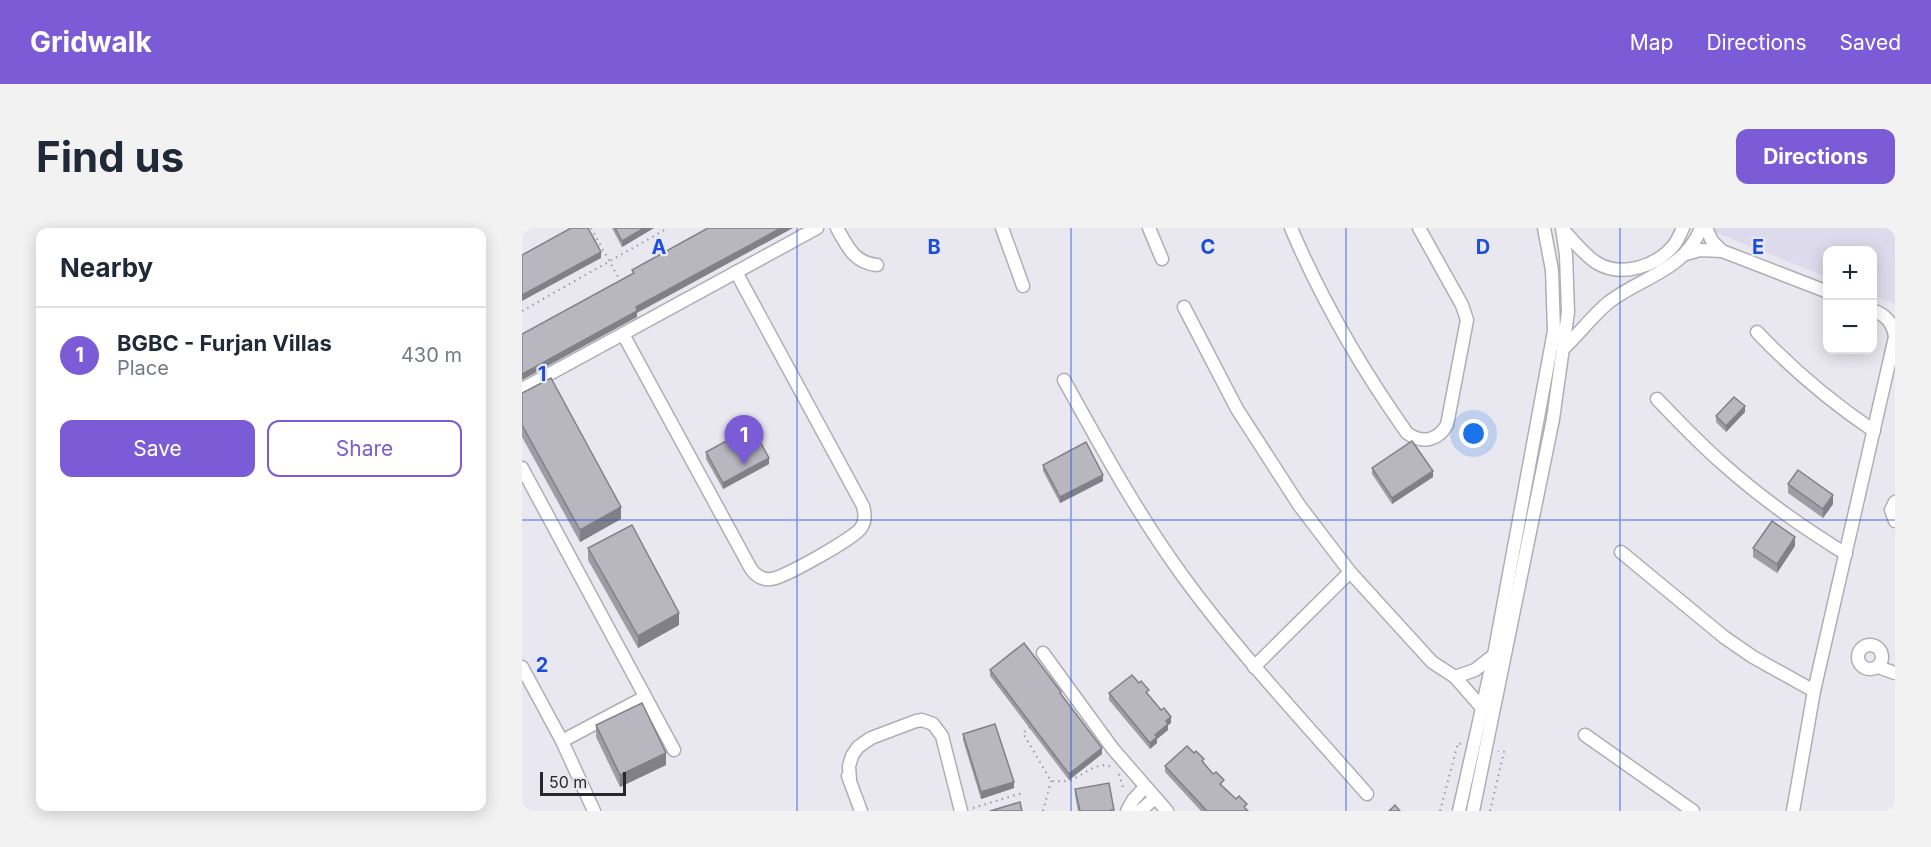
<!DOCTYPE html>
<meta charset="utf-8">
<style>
:root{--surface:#fff;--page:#f2f2f3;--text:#1f2937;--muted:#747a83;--line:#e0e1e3;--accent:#7c5cd6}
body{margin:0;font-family:Inter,sans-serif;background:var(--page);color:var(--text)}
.controls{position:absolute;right:18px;top:18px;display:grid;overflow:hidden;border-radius:12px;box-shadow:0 3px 15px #0003}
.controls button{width:54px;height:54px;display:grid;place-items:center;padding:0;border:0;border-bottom:2px solid var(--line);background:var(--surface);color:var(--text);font:30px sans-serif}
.scale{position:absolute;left:18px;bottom:15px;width:86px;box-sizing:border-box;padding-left:6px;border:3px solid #28282b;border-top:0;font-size:16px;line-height:21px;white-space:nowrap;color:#28282b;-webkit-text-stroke:4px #e9e8f1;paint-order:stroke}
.you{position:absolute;left:952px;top:206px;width:21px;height:21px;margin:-15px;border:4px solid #fff;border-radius:50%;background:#1a73e8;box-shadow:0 0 0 9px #1a73e833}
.badge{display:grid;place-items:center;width:39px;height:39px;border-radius:50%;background:var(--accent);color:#fff;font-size:20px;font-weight:700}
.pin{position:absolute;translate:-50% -50px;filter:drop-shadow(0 2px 3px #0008)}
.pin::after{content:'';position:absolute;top:32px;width:21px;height:18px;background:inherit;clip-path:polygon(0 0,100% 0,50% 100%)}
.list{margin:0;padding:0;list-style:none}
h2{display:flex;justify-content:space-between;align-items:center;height:78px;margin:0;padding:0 24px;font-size:26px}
h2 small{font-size:20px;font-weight:400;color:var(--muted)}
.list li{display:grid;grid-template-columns:39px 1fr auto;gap:18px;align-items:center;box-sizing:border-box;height:96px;padding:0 24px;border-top:2px solid var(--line)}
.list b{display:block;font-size:22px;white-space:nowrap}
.list p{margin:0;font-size:20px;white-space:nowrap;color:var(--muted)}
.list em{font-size:20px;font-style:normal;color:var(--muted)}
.actions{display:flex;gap:12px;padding:18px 24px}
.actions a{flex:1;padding:14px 0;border:2px solid var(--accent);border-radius:12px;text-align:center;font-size:21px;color:var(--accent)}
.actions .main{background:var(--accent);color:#fff}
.map{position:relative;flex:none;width:1373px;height:583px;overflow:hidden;border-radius:12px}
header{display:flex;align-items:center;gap:36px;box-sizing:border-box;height:84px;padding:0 30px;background:var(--accent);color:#fff}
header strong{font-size:28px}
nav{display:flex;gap:33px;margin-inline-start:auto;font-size:21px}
.intro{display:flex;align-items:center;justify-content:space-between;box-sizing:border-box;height:144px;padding:0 36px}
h1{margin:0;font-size:42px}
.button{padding:15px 27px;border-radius:12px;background:var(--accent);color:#fff;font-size:21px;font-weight:700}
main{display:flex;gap:36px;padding:0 36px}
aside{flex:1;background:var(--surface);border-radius:12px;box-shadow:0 3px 15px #0003}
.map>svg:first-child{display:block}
</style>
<header>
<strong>Gridwalk</strong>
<nav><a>Map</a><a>Directions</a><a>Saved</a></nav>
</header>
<div class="intro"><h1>Find us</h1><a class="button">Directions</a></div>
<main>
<aside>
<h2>Nearby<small></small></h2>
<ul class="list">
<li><span class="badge">1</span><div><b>BGBC - Furjan Villas</b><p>Place</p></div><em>430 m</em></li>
</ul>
<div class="actions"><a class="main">Save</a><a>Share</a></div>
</aside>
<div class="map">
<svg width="1373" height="583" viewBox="0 0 1373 583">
<rect width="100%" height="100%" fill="#e9e8f1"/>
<!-- built -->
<polygon fill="#dddbeb" points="1192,0 1373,0 1373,76 1351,67 1350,22 1306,22 1305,49 1190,3"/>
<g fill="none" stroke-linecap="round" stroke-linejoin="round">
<defs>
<g id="minor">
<path d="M315,0C325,18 332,35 355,37"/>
<polyline points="480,0 501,58"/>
<polyline points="627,0 640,31"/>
<path d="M769,0C800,73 839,140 885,205C900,216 915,213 925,197L945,92L940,77L897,0"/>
<polyline points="1184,0 1190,13 1200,23"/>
<path d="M1041,2C1052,13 1062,27 1075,35C1100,50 1135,38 1152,17C1156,12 1158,6 1161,0"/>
<polyline points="1164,26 1178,22 1200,23 1306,64"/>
<polyline points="662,79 715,181 777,277 828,344 910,434 933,449 961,481"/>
<path d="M1350,82C1364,87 1370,94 1373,108"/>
<path d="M1235,104C1271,142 1309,174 1352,203"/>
<path d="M101,106L229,341C234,348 241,352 249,351C260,351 334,309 339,300C344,293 343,285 341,278L214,44"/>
<path d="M1041,121C1057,106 1070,88 1087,74C1120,49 1163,42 1179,0"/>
<path d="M542,152C579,219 615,285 660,347C716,424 782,494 845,566"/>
<polyline points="0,161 295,0"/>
<path d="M1135,171C1156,193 1178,216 1201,236C1239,270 1280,299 1324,326"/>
<polyline points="0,240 152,522"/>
<polyline points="1373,274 1369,282 1373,293"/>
<polyline points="1099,324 1202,409 1231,429 1292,463"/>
<circle cx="1348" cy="429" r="12"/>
<polyline points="521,425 591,521 645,583"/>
<polyline points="0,439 40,513 72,583"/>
<polyline points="732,439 828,344"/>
<polyline points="1356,439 1373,445"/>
<polyline points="933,449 953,442 972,427"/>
<polyline points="1063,507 1171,583"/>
<polyline points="40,513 123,469"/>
<polyline points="326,548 339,583"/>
<polyline points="328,553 327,538 330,528 336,519 349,510 394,493 400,492 411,496 420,508 439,583"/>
<polyline points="605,583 611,572 623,559"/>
<polyline points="618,583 633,570"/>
<polyline points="937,583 972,427 1032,103 1030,42 1022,0"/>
<polyline points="951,583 1031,191 1046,84 1044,27 1040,0"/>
<polyline points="1271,583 1292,463 1373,109"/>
</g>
</defs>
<!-- minor casing -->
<use href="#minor" stroke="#afaeb6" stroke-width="15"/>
<!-- path -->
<g stroke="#9b9aa1" stroke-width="2" stroke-dasharray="1.5 4.5" stroke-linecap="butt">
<polyline points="69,0 100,56"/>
<polyline points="0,83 146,0"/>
<path d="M508,499L501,505L529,553C536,553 543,554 549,552C562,547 577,531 591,540"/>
<polyline points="597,546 602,563"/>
<polyline points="451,580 500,565"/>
<polyline points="521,583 529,553"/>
<polyline points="918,583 936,515 939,516"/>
<polyline points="968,583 982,524 976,523"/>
</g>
<!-- minor -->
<use href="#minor" stroke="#fff" stroke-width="12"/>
</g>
<!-- wall -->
<g fill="#9e9da5">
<polygon points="90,0 132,0 100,19"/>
<polygon points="0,165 99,291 58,314 0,209"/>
<polygon points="1223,184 1204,204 1194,194 1194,188"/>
<polygon points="184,224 247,236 201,261 184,231"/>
<polygon points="521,237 581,253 538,275 521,243"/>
<polygon points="850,240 911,249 870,276 850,246"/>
<polygon points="1266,256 1311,276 1301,290 1266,265"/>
<polygon points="1273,318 1255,345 1231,329 1231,320"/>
<polygon points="66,320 157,397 116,420 66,332"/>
<polygon points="468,442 539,466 580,526 547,552 468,448"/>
<polygon points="587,465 627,467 649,495 646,497 646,502 635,511 635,515 628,521 587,472"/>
<polygon points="74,497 144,537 98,559 74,509"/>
<polygon points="441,506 492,560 459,571 441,512"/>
<polygon points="682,536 702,559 726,583 679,583 643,544 643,538"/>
<polygon points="553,561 592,583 556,583 553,567"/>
</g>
<!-- shaded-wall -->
<g fill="#818086">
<polygon points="122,0 132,0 100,19 100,13"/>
<polygon points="259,0 271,0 115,85 115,89 0,152 0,146 114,79"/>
<polygon points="79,24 79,30 0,73 0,67"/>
<polygon points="1223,178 1223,184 1204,204 1204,198"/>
<polygon points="247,230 247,236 201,261 201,255"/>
<polygon points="911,243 911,249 870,276 870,270"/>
<polygon points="581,247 581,253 538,275 538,269"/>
<polygon points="1311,267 1311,276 1301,290 1301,281"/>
<polygon points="99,279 99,291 58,314 58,302"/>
<polygon points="1273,309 1273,318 1255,345 1255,336"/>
<polygon points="157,385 157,397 116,420 116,408"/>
<polygon points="649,489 649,495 646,497 646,502 635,511 635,515 628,521 628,515 644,493"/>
<polygon points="580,520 580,526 547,552 547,546"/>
<polygon points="144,525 144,537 98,559 98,547"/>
<polygon points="492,554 492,560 459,571 459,564"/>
</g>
<!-- building -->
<g fill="#b8b7c0" stroke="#818086" stroke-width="1.5">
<polygon points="49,0 66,0 79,24 0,67 0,27"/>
<polygon points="93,0 122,0 100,13"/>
<polygon points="186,0 259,0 114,79 115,83 0,146 0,106 112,45 110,42"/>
<polygon points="29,150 99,279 58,302 0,197 0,165"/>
<polygon points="1212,169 1223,178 1204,198 1194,188"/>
<polygon points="230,199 247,230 201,255 184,224"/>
<polygon points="890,213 911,243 870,270 850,240"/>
<polygon points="564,214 581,247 538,269 521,237"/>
<polygon points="1276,242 1311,267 1301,281 1266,256"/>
<polygon points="1250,293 1273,309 1255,336 1231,320"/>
<polygon points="110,297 157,385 116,408 66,320"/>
<polygon points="502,415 539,464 538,465 580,520 547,546 468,442"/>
<polygon points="610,447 617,455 619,453 627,462 624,464 639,482 642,480 649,489 644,493 646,496 633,507 635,509 628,515 587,465"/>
<polygon points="120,475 144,525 98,547 74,497"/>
<polygon points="473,496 492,554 459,564 441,506"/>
<polygon points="665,518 672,525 674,523 682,531 680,533 691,546 694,544 702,552 698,556 714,571 717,568 725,576 722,579 726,583 685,583 643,538"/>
<polygon points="587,555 592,582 589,582 589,583 558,583 553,561"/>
<polygon points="498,574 500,583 468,583"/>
<polygon points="873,577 878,583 867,583"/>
</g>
<!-- grid -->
<path fill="none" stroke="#1d4ed8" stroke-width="1.5" stroke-opacity="0.55" d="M275,0V583M549,0V583M824,0V583M1098,0V583M0,292H1373"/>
<g font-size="20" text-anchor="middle" font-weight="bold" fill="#1d4ed8" stroke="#e9e8f1" stroke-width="4.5" stroke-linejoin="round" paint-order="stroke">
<text x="137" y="26">A</text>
<text x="412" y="26">B</text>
<text x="686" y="26">C</text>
<text x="961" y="26">D</text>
<text x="1236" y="26">E</text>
<text x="20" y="153">1</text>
<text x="20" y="444">2</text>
</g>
</svg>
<div class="controls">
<button>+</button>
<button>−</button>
</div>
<div class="scale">50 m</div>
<div class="you"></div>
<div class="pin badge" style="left:222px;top:237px">1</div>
</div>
</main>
